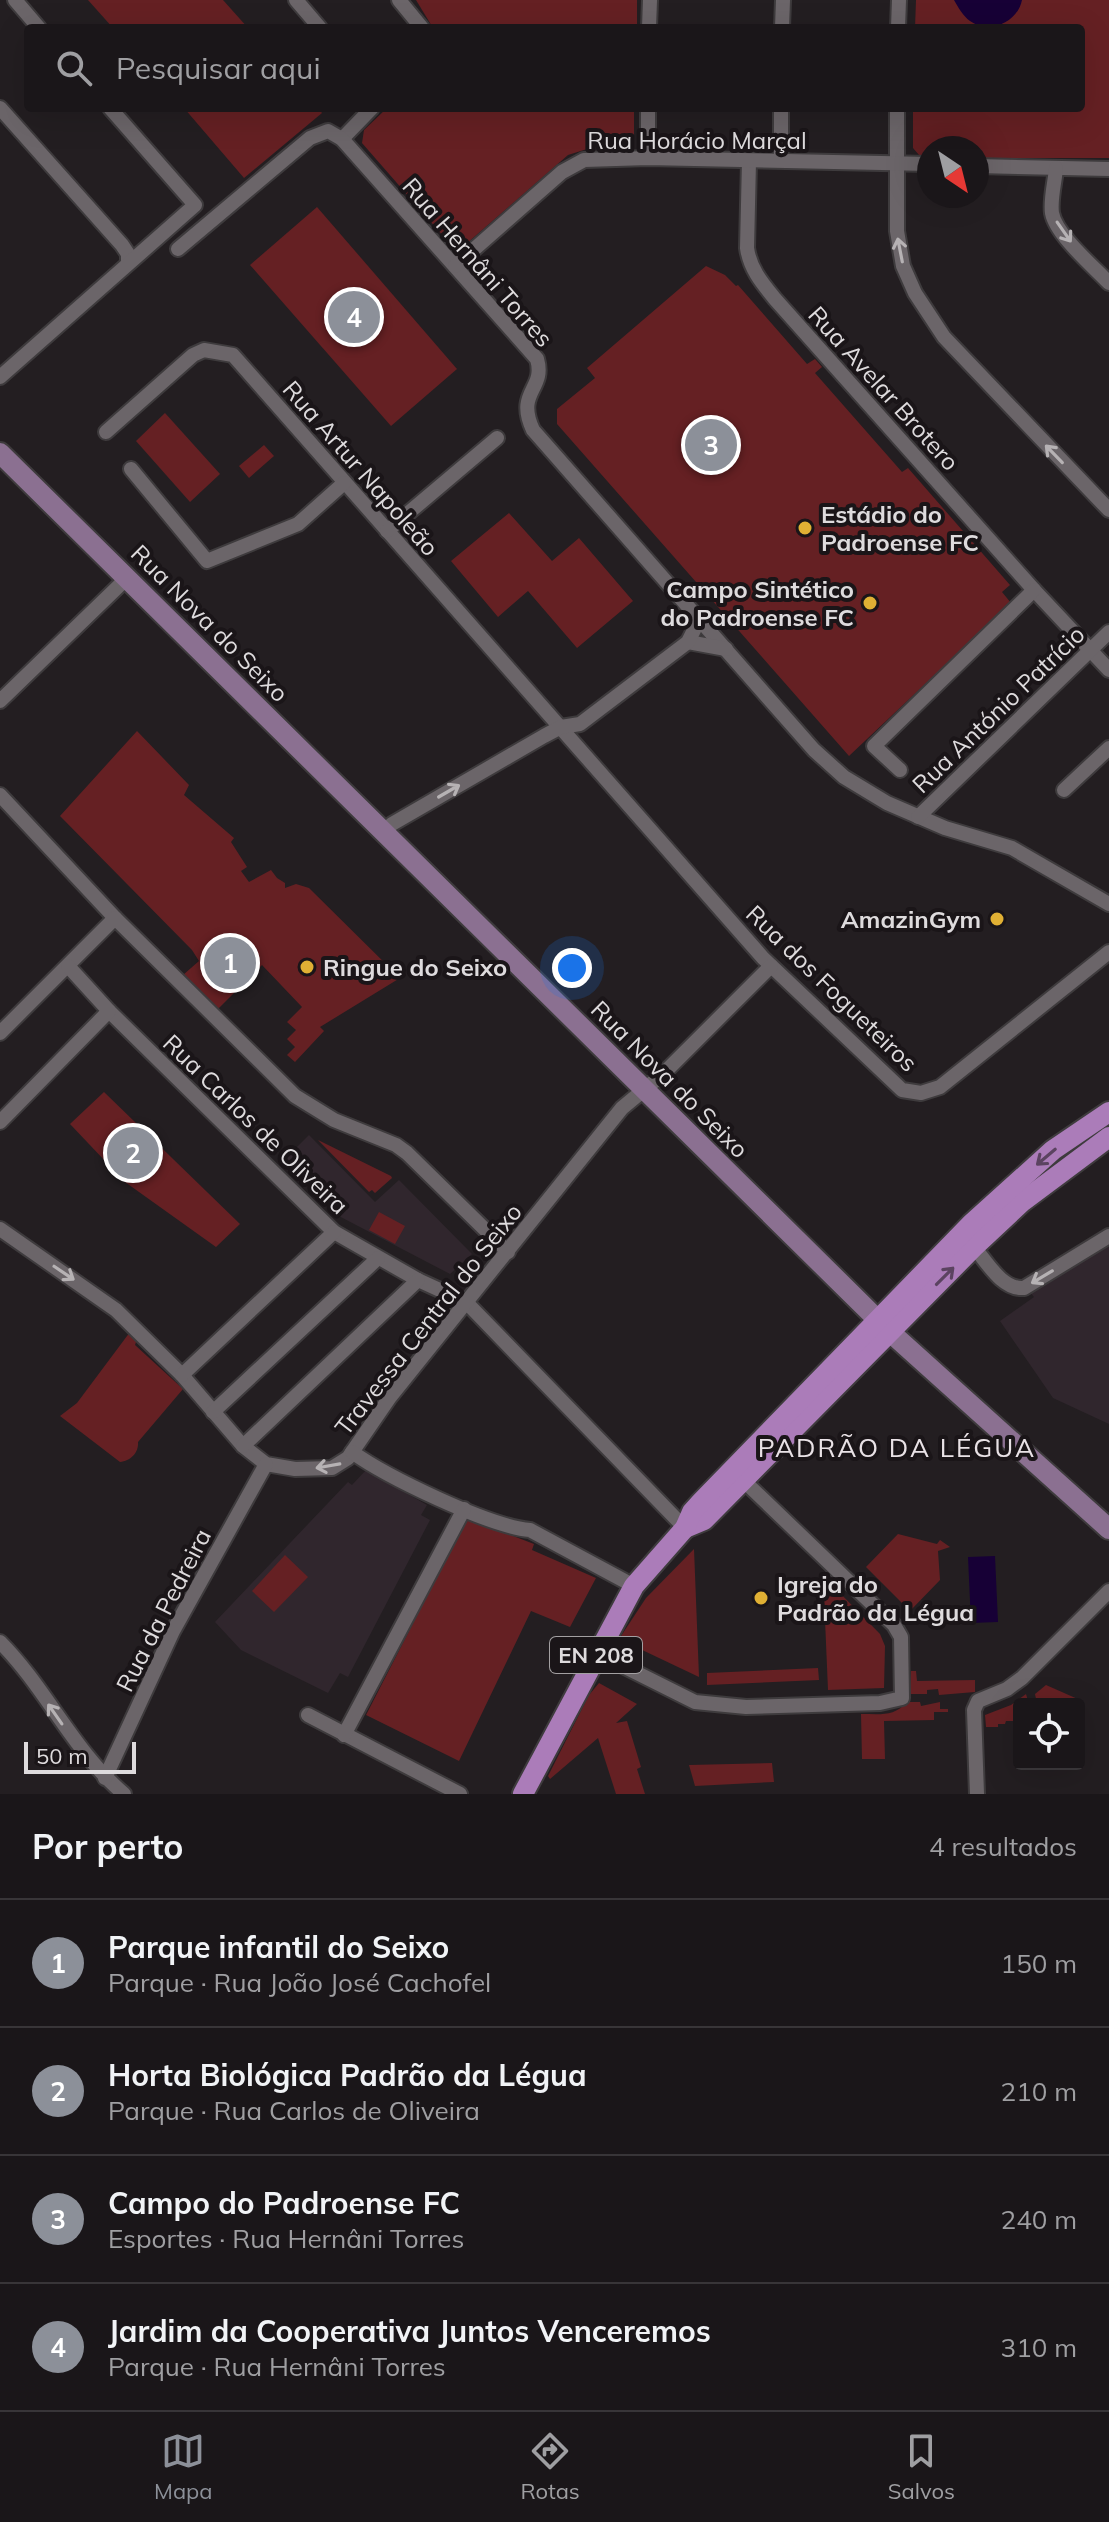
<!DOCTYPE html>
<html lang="pt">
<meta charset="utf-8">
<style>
:root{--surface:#1a1619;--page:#231f22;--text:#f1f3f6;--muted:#9f9fa2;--line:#383538;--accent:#8c9099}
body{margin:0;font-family:Mulish,sans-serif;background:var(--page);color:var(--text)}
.controls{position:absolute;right:24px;bottom:24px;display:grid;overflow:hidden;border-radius:8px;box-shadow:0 8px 32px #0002}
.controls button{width:72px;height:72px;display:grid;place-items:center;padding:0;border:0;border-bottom:2px solid var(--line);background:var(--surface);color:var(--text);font:40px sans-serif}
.compass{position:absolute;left:917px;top:136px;width:72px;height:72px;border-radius:50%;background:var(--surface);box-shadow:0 8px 32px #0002;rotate:145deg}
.scale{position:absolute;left:24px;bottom:20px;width:112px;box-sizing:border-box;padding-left:8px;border:4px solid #dedbdd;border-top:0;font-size:22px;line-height:28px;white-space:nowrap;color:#dedbdd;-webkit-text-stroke:6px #1a1518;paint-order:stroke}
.you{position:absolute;left:572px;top:968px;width:28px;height:28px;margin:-20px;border:6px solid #fff;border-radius:50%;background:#1a73e8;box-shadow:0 0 0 12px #1a73e833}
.badge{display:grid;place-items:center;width:52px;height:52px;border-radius:50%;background:var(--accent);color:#fff;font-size:26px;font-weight:700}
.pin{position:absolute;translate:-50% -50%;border:4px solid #fff;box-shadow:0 2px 8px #0006}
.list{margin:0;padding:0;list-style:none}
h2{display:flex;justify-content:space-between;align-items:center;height:104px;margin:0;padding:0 32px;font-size:34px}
h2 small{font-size:26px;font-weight:400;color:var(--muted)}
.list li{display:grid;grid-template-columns:52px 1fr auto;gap:24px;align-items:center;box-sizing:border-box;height:128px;padding:0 32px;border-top:2px solid var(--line)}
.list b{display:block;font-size:30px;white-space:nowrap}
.list p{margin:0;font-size:26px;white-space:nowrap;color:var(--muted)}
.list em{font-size:26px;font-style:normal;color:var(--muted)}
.icon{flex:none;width:44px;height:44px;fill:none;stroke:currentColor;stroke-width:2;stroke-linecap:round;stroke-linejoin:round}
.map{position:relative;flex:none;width:1109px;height:1794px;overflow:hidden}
.search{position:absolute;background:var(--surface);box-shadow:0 8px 32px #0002;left:24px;right:24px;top:24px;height:88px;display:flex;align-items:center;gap:20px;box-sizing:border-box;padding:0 28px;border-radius:8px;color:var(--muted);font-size:30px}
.sheet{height:616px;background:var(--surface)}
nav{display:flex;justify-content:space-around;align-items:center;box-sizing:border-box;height:112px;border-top:2px solid var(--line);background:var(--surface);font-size:22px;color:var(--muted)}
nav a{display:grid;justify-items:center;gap:4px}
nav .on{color:var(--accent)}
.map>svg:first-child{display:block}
</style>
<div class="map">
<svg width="1109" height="1794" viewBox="0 0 1109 1794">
<rect width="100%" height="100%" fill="#231e21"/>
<!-- built -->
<g fill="#30262d">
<polygon points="309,1135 375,1202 399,1180 472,1254 450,1274 335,1214 283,1161"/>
<polygon points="1109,1243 1109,1424 1053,1398 1000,1321 1034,1297 1030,1292"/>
<polygon points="366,1470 427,1505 421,1515 430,1520 348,1677 340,1673 328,1693 241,1650 215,1622 348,1482 352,1485"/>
</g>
<!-- green -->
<g fill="#652023">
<polygon points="88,0 223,0 248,28 113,28"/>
<polygon points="416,0 637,0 637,28 433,28"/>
<polygon points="916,0 1109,0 1109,158 977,158 977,148 929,148 929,157 919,155 913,148 913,108 1081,108 1081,28 915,28"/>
<polygon points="184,108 318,108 322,113 244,178"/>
<polygon points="387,108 634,108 634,143 606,143 568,155 465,245 451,245 362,143 364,130"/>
<polygon points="317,207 457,369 391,426 250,265"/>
<polygon points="706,266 725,275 736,286 738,285 807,364 815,359 822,367 815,373 902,472 908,468 1010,585 1002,592 1011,603 849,756 557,424 557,409 595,378 587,368"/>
<polygon points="165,413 220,474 190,502 136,441"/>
<polygon points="264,445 274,456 249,478 239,466"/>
<polygon points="509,513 552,561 579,538 633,601 577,648 528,591 498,617 451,561"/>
<polygon points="137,731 189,785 184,795 234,838 231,842 247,867 241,871 249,882 271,870 277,878 285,883 285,888 296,884 309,888 400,978 320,1027 324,1031 295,1062 287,1055 295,1047 287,1039 296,1030 287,1022 302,1007 262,965 216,1011 183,975 199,961 192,950 60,816"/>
<polygon points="104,1092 240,1224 216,1247 125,1182 70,1124"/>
<polygon points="318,1140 391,1176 392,1178 375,1193 372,1190 369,1192"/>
<polygon points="379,1212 405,1226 395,1244 369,1230"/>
<path d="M130,1332L137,1339L135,1345L183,1389L138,1442C139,1453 130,1461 120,1462L60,1416L77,1403Z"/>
<polygon points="467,1518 534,1544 532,1550 596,1578 570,1627 531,1611 459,1761 366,1715"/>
<polygon points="898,1534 937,1544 940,1540 950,1547 938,1551 940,1580 910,1611 866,1567"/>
<polygon points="694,1549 699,1677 619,1639 646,1598"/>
<polygon points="285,1555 308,1577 274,1612 252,1591"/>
<polygon points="834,1587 880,1634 885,1646 884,1688 828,1690 824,1596"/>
<polygon points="818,1668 819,1680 707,1685 707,1673"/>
<polygon points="911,1671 916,1671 917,1681 975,1680 975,1692 939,1695 938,1689 927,1690 927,1694 910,1694"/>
<polygon points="599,1683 637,1704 616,1723 627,1721 641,1767 637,1769 645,1794 616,1794 598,1738 550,1779 548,1776 589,1695"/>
<polygon points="1046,1685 1080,1700 1066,1704 1037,1704 1035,1694"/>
<polygon points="1026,1694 1029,1704 1019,1704 1019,1721 1006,1721 1005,1724 998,1724 998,1727 986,1727 985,1715 1011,1705"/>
<path d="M907,1702H920L921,1706L940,1702V1709H948V1712H934V1720L884,1721L885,1759H862L861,1714C880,1714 894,1717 907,1702Z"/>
<polygon points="772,1763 774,1782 695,1786 689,1765"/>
</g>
<!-- water -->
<g fill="#170036">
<path d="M954,0H1022C1018,22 989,35 970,21C963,16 958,7 954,0Z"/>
<polygon points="995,1556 998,1622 971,1623 968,1557"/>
</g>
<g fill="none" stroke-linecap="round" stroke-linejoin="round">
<defs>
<g id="minor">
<polyline points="15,0 39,28"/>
<polyline points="296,0 320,28"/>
<polyline points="399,0 422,28"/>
<polyline points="649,28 650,0"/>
<polyline points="782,28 783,0"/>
<polyline points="898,28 899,0"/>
<polyline points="0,108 122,245 128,254 128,263"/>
<polyline points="897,108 897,231 903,266 915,293 944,337 1109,510"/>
<polyline points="342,139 372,108"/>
<polyline points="648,158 648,108"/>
<polyline points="781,160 781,108"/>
<path d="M749,161L747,248C750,269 762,283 775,299L1034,590L1109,670"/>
<polyline points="977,166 1109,169"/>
<path d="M1056,168C1055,182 1050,199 1052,213C1056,235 1093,266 1109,283"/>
<path d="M178,249L310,138L328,131L342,139L537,359C546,390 515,391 533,430L814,750L844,777L887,803L945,828L1012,848L1109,904"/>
<polyline points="455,266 562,172 584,160 648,158 929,164"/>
<polyline points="0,377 195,205 110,108"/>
<polyline points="106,432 193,355 204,350 233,355 763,958 902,1090 921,1093 940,1087 1109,952"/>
<polyline points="131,469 207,561 298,524 344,483"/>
<polyline points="387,531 497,438"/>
<polyline points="688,642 726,649"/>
<polyline points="0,701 127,578"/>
<polyline points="900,770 874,746 1034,590"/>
<polyline points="1064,790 1109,748"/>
<polyline points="0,795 115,918"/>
<polyline points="918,817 1109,632"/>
<polyline points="384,832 392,824 544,736 561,727 580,724 688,642 700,618"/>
<polyline points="109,1011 334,1232 418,1280 466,1302 685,1528"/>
<polyline points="0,1033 115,918 295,1096 334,1120 396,1145 407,1153 508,1252"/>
<polyline points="0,1122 109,1011 68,966"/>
<polyline points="0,1229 116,1310 182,1375 243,1446 266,1464 295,1469 332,1468 348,1458 390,1397 622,1108 663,1074 771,966"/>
<path d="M974,1247C987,1262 1002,1290 1024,1288L1109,1236"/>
<polyline points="182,1375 334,1232"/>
<polyline points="213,1412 378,1258"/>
<polyline points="243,1446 418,1280"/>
<path d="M352,1452C387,1477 488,1526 530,1530L634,1586"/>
<path d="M0,1642C46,1688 73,1751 124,1794"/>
<polyline points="597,1653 695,1702 746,1707 880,1703 902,1698 901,1637 894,1625 743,1480"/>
<polyline points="308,1715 460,1794"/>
<polyline points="344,1735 464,1509"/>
<polyline points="105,1778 173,1631 266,1464"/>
<polyline points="977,1794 974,1710 978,1701 1007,1689 1022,1678 1109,1591"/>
</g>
<polyline id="secondary" points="0,453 889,1331 1109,1529"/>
<g id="primary">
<polyline points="685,1528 704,1520 974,1247 1022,1202 1109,1137"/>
<polyline points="523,1794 634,1586 685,1528 692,1512 701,1502 971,1224 1053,1150 1109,1112"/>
</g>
</defs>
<!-- minor casing -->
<use href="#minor" stroke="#3e3b3d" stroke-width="18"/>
<!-- secondary casing -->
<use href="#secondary" stroke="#3e3b3d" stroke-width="24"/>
<!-- primary casing -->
<use href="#primary" stroke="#3e3b3d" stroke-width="24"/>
<!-- minor -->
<use href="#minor" stroke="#6b6569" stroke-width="14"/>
<!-- secondary -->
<use href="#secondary" stroke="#8b7091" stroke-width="20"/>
<!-- primary -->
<use href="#primary" stroke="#ab7cb9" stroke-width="20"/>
</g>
<!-- one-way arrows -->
<defs><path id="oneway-shaft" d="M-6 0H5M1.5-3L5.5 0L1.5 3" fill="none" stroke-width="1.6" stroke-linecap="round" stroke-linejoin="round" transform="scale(2)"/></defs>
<g stroke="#b6b2b4">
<use href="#oneway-shaft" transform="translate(1064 232) rotate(55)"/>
<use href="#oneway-shaft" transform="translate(900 250) rotate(-101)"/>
<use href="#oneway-shaft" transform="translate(1054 454) rotate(-134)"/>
<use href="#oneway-shaft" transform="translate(449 791) rotate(-30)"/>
<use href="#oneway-shaft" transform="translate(64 1273) rotate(34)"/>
<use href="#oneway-shaft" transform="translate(1042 1277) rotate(149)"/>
<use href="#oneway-shaft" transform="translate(328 1466) rotate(170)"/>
<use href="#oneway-shaft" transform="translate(55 1714) rotate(-125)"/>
</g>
<g stroke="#5b4360">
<use href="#oneway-shaft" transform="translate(1046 1157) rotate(140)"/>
<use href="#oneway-shaft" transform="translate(945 1276) rotate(-45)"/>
</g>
<!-- markers -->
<g fill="#e0b034" stroke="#1a1518" stroke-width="3">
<circle cx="805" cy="528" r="8"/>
<circle cx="870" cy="603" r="8"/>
<circle cx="997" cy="919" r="8"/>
<circle cx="307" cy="967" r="8"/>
<circle cx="761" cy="1598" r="8"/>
</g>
<g text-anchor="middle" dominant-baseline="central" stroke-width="8" stroke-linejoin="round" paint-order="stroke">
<!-- shield labels -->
<rect fill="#1a1518" stroke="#a3a0a2" stroke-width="2" x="550" y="1637" width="92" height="36" rx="6"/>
<g font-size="22" font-weight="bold" fill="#dedbdd">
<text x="596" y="1655">EN 208</text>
</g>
<!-- street labels -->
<g font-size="24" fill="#dedbdd" stroke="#1a1518">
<text x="697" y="140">Rua Horácio Marçal</text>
<text transform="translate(478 262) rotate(49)">Rua Hernâni Torres</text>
<text transform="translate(884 388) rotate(48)">Rua Avelar Brotero</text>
<text transform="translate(361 468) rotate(49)">Rua Artur Napoleão</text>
<text transform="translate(210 623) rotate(45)">Rua Nova do Seixo</text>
<text transform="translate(998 709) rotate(-44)">Rua António Patrício</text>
<text transform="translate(832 988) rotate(44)">Rua dos Fogueteiros</text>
<text transform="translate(670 1079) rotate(45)">Rua Nova do Seixo</text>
<text transform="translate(256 1124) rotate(44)">Rua Carlos de Oliveira</text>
<text transform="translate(428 1319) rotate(-52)">Travessa Central do Seixo</text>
<text transform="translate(163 1610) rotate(-63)">Rua da Pedreira</text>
</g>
<!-- poi labels -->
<g font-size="24" font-weight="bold" fill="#dedbdd" stroke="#1a1518" text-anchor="start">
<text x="821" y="514">Estádio do<tspan x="821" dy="28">Padroense FC</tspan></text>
<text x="854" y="589" text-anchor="end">Campo Sintético<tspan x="854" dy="28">do Padroense FC</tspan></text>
<text x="981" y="919" text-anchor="end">AmazinGym</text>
<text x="323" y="967">Ringue do Seixo</text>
<text x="777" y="1584">Igreja do<tspan x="777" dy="28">Padrão da Légua</tspan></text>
</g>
<!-- neighbourhood labels -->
<g font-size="26" letter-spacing="2" fill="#e9e2e6" stroke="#1a1518">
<text x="897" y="1447">PADRÃO DA LÉGUA</text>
</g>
</g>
</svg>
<div class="controls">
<button><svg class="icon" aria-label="locate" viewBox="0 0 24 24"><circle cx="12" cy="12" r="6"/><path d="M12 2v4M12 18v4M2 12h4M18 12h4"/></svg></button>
</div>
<svg class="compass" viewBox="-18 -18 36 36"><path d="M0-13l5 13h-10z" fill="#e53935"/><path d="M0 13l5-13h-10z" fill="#9f9fa2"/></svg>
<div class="scale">50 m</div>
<div class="you"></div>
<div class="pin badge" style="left:230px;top:963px">1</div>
<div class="pin badge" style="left:133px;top:1153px">2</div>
<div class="pin badge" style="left:711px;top:445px">3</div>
<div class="pin badge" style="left:354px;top:317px">4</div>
<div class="search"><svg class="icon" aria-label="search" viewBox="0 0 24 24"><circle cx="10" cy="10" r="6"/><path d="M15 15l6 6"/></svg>Pesquisar aqui</div>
</div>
<section class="sheet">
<h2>Por perto<small>4 resultados</small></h2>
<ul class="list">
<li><span class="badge">1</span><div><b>Parque infantil do Seixo</b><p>Parque · Rua João José Cachofel</p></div><em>150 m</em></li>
<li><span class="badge">2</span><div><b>Horta Biológica Padrão da Légua</b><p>Parque · Rua Carlos de Oliveira</p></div><em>210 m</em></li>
<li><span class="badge">3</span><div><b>Campo do Padroense FC</b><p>Esportes · Rua Hernâni Torres</p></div><em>240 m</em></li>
<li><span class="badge">4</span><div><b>Jardim da Cooperativa Juntos Venceremos</b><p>Parque · Rua Hernâni Torres</p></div><em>310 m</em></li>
</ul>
</section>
<nav>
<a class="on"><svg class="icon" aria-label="map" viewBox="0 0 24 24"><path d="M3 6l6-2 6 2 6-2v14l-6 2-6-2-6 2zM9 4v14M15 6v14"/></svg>Mapa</a>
<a><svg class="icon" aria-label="directions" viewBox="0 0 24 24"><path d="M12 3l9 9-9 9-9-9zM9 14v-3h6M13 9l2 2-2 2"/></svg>Rotas</a>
<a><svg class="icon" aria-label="saved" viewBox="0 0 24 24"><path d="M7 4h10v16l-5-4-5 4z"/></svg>Salvos</a>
</nav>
